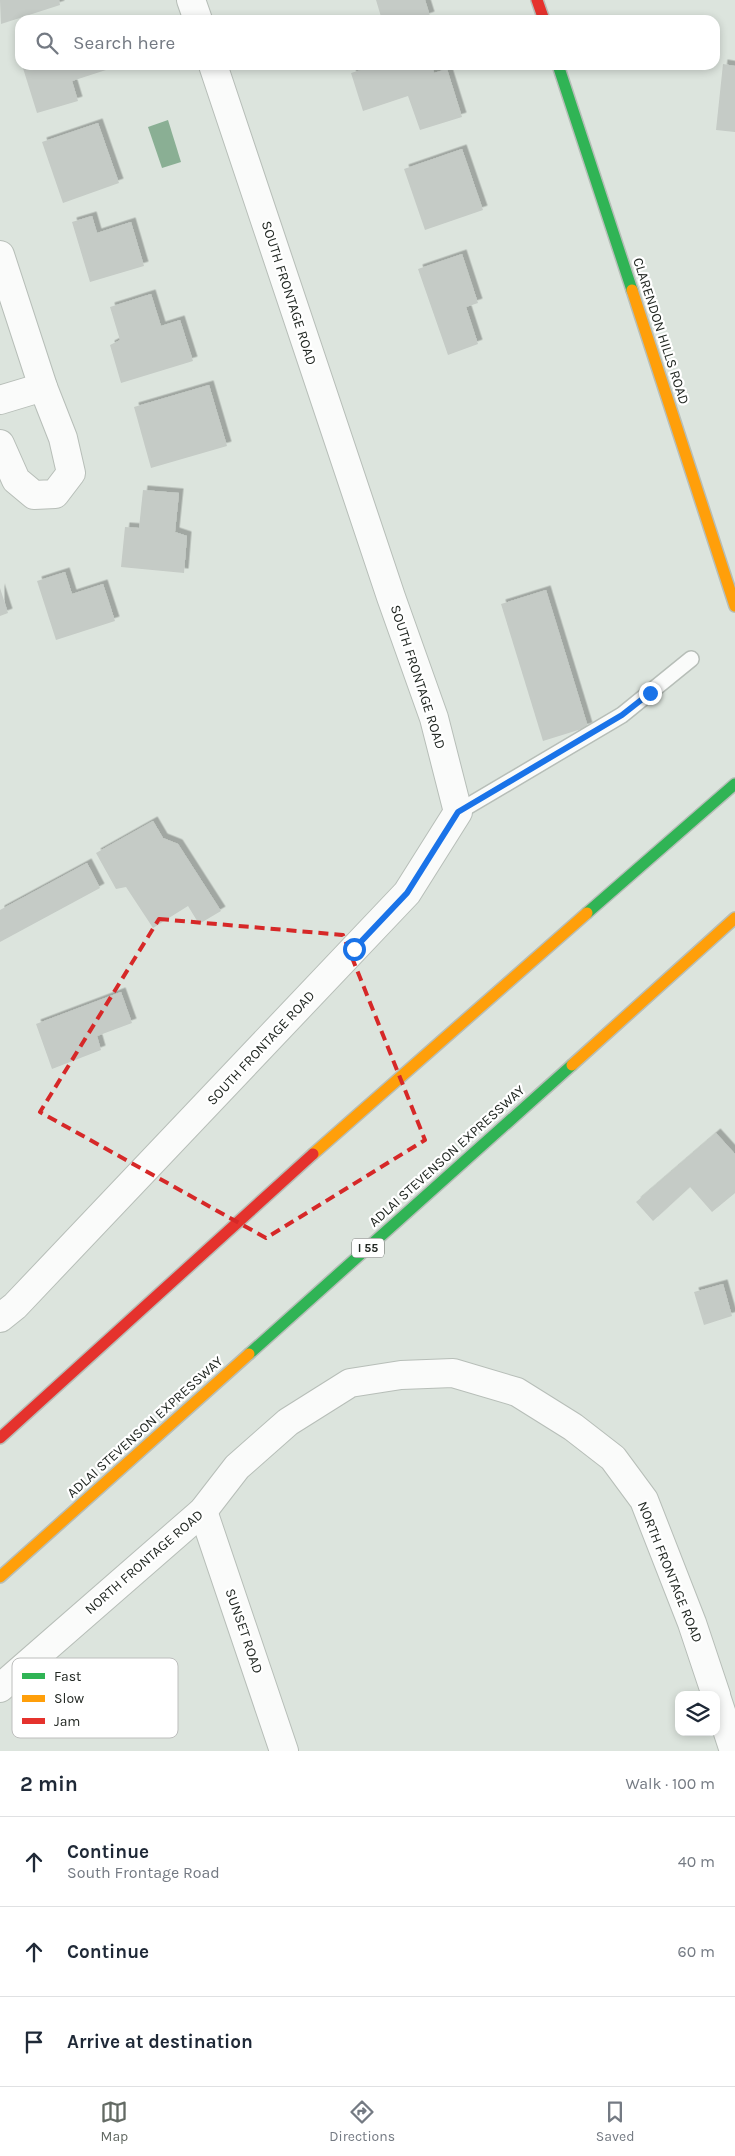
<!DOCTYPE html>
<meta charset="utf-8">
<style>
:root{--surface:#fff;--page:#f2f2f3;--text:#1f2937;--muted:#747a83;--line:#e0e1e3;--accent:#636a64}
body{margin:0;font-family:Karla,sans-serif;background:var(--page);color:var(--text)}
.controls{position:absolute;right:15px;bottom:15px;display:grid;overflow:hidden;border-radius:10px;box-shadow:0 2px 8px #0003}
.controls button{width:45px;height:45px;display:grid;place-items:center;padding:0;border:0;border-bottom:1px solid var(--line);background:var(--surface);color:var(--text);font:25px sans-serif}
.stop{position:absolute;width:15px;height:15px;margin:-11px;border:4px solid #1a73e8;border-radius:50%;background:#fff}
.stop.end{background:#1a73e8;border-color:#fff;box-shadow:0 1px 5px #0008}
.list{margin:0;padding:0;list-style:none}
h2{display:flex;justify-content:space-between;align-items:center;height:65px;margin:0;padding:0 20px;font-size:21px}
h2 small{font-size:16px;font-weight:400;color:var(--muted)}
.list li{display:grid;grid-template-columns:32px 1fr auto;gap:15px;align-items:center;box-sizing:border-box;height:90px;padding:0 20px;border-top:1px solid var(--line)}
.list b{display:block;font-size:19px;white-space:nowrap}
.list p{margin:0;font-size:16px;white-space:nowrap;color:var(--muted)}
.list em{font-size:16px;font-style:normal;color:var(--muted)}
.icon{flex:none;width:28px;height:28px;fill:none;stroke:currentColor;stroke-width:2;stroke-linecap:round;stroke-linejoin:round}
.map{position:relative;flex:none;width:735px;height:1751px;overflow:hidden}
.search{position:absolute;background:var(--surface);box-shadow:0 2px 8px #0003;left:15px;right:15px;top:15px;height:55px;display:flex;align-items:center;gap:12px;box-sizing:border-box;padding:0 18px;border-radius:15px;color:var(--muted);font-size:19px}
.sheet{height:335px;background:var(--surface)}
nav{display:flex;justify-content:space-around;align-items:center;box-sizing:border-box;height:70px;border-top:1px solid var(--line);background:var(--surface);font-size:14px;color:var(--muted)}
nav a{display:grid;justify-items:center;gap:2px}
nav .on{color:var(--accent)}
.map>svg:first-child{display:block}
</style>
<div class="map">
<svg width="735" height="1751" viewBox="0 0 735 1751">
<defs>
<filter id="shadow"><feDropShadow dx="4.5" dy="-4.5" stdDeviation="0" flood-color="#0004"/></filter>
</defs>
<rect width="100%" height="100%" fill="#dce4dd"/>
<!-- water -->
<polygon fill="#8aaf94" points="168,120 181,162 162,168 148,127"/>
<!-- building -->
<g fill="#c5cbc6" filter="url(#shadow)">
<polygon points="0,0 59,0 60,5 1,24"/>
<polygon points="376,0 425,0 430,16 418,20 382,20"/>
<polygon points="723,64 735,66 735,132 716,130"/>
<polygon points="22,65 105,65 106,70 72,81 78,101 37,113"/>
<polygon points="377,65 432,65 434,73 447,69 462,117 420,130 408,96 363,111 351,73"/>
<polygon points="98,123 119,183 63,203 42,142"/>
<polygon points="462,149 483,210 425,230 404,169"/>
<polygon points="92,216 97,233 131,222 144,266 90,282 72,222"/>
<polygon points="462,254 478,303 466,307 478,344 448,355 418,269"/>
<polygon points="151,294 161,326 180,320 193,361 121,383 110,345 120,340 110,307"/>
<polygon points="209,385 227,446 151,468 134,407"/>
<polygon points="143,490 179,493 175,532 187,536 184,573 121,567 125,527 139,528"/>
<polygon points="65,572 72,594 103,584 115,621 56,640 37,581"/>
<polygon points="0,588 8,613 0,616"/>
<polygon points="546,590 588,727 543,741 501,604"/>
<polygon points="153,821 163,838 178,844 221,911 199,924 188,906 153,928 126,887 116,889 96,853"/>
<polygon points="87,863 100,888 0,942 0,910"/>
<polygon points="121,992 132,1023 97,1036 101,1050 52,1069 36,1024"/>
<polygon points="716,1133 735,1154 735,1193 712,1212 690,1187 653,1221 636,1202"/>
<polygon points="723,1284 732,1316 704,1325 694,1292"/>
</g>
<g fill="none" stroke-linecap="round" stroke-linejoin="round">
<defs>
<polyline id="lane" points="458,812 622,715 691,659"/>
<g id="street">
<polyline points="191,0 198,20"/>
<polyline points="0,255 43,387 63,438 71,473 55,494 34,495 16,480 0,444"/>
<polyline points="0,400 43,387"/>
<polyline points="0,1318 15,1306 407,893 458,812 434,718 391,597 213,65"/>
<polyline points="203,1511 284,1751"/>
<polyline points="0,1688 203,1511 237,1467 288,1422 350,1383 401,1375 453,1373 517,1392 573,1427 613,1458 644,1500 692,1623 716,1695"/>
<polyline points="716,1696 734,1751"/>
</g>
<g id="fast">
<polyline points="558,65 632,290"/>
<polyline points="587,913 735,784"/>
<polyline points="249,1354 572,1065"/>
</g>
<g id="slow">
<polyline points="632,290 735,606"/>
<polyline points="572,1065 735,918"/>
<polyline points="313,1154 587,913"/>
<polyline points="0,1577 249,1354"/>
</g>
<g id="jam">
<polyline points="537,0 544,20"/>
<polyline points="0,1438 313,1154"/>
</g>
</defs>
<!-- lane casing -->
<use href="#lane" stroke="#b7beb8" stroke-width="18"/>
<!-- street casing -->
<use href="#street" stroke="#b7beb8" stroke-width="30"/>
<!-- fast casing -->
<use href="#fast" stroke="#b7beb8" stroke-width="14"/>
<!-- slow casing -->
<use href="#slow" stroke="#b7beb8" stroke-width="14"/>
<!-- jam casing -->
<use href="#jam" stroke="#b7beb8" stroke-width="14"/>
<!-- lane -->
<use href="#lane" stroke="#fafbfa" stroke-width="15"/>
<!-- street -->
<use href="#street" stroke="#fafbfa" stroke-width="28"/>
<!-- fast -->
<use href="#fast" stroke="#30b455" stroke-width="11"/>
<!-- slow -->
<use href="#slow" stroke="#ff9f0a" stroke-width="11"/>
<!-- jam -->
<use href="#jam" stroke="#e5322d" stroke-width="11"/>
</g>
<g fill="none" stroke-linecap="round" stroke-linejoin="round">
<!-- route -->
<polyline stroke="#1a73e8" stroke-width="6" points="354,949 407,893 458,812 622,715 650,693"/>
</g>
<!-- marked area -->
<path fill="none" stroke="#d62828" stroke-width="4" stroke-dasharray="10 6" stroke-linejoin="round" d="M159,919L343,935L425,1140L266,1238L40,1112Z"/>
<g text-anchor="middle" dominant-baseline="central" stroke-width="4.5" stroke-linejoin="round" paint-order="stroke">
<!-- shield labels -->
<rect fill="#fff" stroke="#646865" stroke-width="1" x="352" y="1238.5" width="32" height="19" rx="4"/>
<g font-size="12" font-weight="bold" fill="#222823">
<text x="368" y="1248">I 55</text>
</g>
<!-- street labels -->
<g font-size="14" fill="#222823" stroke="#fff">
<text transform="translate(289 293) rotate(72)">SOUTH FRONTAGE ROAD</text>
<text transform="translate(661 331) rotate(72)">CLARENDON HILLS ROAD</text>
<text transform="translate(418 677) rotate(72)">SOUTH FRONTAGE ROAD</text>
<text transform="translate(261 1048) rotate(-47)">SOUTH FRONTAGE ROAD</text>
<text transform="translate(447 1156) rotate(-42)">ADLAI STEVENSON EXPRESSWAY</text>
<text transform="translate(145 1427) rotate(-42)">ADLAI STEVENSON EXPRESSWAY</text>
<text transform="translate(144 1562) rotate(-41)">NORTH FRONTAGE ROAD</text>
<text transform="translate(670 1572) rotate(68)">NORTH FRONTAGE ROAD</text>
<text transform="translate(244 1631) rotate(71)">SUNSET ROAD</text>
</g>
</g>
<!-- legend -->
<rect x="12" y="1658" width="166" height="80" rx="8" fill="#fff" stroke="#bdbebd" stroke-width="1"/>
<rect x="22" y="1673" width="23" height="6" fill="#30b455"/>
<rect x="22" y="1695" width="23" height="7" fill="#ff9f0a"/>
<rect x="22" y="1718" width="23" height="6" fill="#e5322d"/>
<g font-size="14" fill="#222823">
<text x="54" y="1681">Fast</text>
<text x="54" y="1703">Slow</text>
<text x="54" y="1726">Jam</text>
</g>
</svg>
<div class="controls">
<button><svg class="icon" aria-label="layers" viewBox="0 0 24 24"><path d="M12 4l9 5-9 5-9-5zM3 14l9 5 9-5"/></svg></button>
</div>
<div class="stop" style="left:354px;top:949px"></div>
<div class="stop end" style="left:650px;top:693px"></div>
<div class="search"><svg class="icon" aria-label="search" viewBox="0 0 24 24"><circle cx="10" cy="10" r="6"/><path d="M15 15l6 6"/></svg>Search here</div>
</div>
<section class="sheet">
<h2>2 min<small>Walk · 100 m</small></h2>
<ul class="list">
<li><svg class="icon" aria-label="ahead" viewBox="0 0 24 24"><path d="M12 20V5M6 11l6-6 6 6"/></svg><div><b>Continue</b><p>South Frontage Road</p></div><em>40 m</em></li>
<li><svg class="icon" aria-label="ahead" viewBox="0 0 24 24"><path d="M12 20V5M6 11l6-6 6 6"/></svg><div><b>Continue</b></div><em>60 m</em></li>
<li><svg class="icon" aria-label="arrive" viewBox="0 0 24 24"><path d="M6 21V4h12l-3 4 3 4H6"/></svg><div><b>Arrive at destination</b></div></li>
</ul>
</section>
<nav>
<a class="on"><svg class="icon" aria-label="map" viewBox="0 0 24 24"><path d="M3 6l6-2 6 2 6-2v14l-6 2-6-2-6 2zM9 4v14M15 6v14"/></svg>Map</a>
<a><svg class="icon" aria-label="directions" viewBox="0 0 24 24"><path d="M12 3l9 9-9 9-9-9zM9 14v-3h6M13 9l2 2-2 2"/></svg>Directions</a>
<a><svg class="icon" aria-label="saved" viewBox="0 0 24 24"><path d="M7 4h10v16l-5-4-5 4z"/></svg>Saved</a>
</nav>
